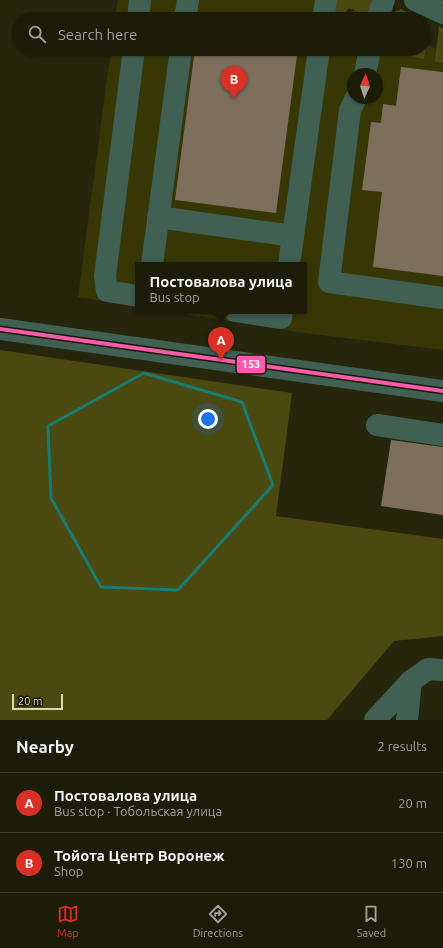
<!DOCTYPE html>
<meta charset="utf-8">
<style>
:root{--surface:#1c1c09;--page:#292917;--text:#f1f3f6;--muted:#a0a19c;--line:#3a3a2a;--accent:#d93025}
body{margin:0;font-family:Ubuntu,sans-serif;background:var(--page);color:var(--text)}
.compass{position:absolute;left:347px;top:68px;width:36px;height:36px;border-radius:50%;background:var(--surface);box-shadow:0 1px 3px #0004;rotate:3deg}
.scale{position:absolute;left:12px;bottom:10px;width:51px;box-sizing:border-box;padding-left:4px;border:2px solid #d5d7ae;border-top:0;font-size:11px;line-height:14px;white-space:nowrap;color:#d5d7ae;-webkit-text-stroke:3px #181801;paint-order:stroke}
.you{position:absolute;left:208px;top:419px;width:14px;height:14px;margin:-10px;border:3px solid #fff;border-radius:50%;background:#1a73e8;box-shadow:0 0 0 6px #1a73e833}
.badge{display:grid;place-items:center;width:26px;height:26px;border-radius:50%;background:var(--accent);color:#fff;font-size:13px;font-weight:700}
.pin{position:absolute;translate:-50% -33px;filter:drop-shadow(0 1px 2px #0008)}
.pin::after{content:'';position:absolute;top:21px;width:14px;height:12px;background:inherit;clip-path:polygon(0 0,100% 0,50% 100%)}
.popup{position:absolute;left:135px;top:262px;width:172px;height:52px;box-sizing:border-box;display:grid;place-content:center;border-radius:0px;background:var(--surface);filter:drop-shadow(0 1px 3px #0005);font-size:13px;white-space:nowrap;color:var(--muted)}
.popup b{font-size:15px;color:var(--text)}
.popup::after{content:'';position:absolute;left:50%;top:100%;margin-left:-8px;border:8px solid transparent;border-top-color:var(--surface)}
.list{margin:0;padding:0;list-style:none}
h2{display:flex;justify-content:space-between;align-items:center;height:52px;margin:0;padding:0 16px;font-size:17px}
h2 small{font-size:13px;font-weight:400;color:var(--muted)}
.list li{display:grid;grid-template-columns:26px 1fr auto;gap:12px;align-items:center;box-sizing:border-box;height:60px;padding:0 16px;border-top:1px solid var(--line)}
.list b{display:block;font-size:15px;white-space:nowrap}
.list p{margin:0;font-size:13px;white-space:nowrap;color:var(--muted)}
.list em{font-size:13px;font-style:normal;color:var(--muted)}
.icon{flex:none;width:22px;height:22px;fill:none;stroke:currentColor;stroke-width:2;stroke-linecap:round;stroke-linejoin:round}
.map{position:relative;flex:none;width:443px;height:720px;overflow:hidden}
.search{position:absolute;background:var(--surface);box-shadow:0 1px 3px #0004;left:12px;right:12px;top:12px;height:44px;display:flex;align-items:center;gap:10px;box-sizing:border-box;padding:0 14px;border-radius:22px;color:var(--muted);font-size:15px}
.sheet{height:172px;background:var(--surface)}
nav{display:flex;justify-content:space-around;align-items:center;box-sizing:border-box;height:56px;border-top:1px solid var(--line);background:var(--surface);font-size:11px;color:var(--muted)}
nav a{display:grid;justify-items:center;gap:2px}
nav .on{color:var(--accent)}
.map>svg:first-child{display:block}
</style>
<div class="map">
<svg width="443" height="720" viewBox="0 0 443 720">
<rect width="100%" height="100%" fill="#26260c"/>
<!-- built -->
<g fill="#373705" fill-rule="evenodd">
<polygon points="118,0 317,0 316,19 115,19"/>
<polygon points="355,10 373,19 348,19 349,13"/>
<path d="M424,43L443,52V350L304,333L166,311H304V265H138V306L78,297L111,49H424ZM353,74H377V98H353Z"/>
</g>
<!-- green -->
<g fill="#494910">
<polygon points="334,0 379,0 372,17 349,8 346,12 346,19 330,19"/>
<polygon points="401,9 422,19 385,19 385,16"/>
<polygon points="424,20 429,23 424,59 398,54 398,49 424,49"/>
<polygon points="439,26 443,28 443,63 435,61"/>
<polygon points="0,350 292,393 276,516 443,539 443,636 394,641 327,720 0,720"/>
</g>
<!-- building -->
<g fill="#7e6f5c">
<polygon points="195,49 251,49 297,55 276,213 175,200"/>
<polygon points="401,67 443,72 443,276 373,267 382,192 362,190 371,122 381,123 383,104 396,106"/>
<polygon points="391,440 443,447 443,515 381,506"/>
</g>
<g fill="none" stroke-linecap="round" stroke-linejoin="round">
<!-- minor -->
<g stroke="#406053" stroke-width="22">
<polyline points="415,0 443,13"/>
<polyline points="138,19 140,0"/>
<polyline points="185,19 188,0"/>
<polyline points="323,19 326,0"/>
<polyline points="377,19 384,0"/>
<polyline points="134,49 105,276 107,291 138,296"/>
<polyline points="365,74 370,49"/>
<polyline points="356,98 350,110 329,282 443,298"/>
<polyline points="158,217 293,236"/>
<polyline points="152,265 181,49"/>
<polyline points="289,265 319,49"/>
<polyline points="235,311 281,318 282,311"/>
<polyline points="0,329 443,391"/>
<polyline points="377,425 443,435"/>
<polyline points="375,720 411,681 428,669 443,670"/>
<polyline points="407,720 411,681"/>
</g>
<defs>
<polyline id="bus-1" points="0,329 443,391"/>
</defs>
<!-- bus-1 casing -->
<use href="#bus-1" stroke="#181801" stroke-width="7"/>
<!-- bus-1 -->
<use href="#bus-1" stroke="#f75aaf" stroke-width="4"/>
</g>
<!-- marked area -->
<path fill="none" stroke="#197b71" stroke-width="3" stroke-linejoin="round" d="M144,373L242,402L273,485L178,590L101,587L51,498L48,426Z"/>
<rect stroke="#181801" stroke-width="1.5" x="236" y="355" width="30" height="19" rx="4" fill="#f75aaf"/>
<g font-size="11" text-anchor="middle" font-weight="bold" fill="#fff">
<text x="251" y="368">153</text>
</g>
</svg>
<svg class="compass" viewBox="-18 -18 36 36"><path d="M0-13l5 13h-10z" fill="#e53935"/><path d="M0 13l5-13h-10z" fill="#a0a19c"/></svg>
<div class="scale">20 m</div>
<div class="you"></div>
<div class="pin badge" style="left:221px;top:360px">A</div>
<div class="popup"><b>Постовалова улица</b>Bus stop</div>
<div class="pin badge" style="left:234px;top:99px">B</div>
<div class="search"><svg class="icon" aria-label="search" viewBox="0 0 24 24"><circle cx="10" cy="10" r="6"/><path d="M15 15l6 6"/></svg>Search here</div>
</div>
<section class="sheet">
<h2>Nearby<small>2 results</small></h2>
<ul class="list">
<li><span class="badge">A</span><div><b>Постовалова улица</b><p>Bus stop · Тобольская улица</p></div><em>20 m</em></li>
<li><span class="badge">B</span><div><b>Тойота Центр Воронеж</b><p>Shop</p></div><em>130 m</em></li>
</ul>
</section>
<nav>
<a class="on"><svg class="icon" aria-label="map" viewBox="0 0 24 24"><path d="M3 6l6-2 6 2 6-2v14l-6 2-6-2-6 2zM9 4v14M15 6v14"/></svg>Map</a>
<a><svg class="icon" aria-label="directions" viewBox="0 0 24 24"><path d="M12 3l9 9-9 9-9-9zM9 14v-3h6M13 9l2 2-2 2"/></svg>Directions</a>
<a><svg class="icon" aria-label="saved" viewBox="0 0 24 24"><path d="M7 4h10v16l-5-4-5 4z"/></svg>Saved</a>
</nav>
